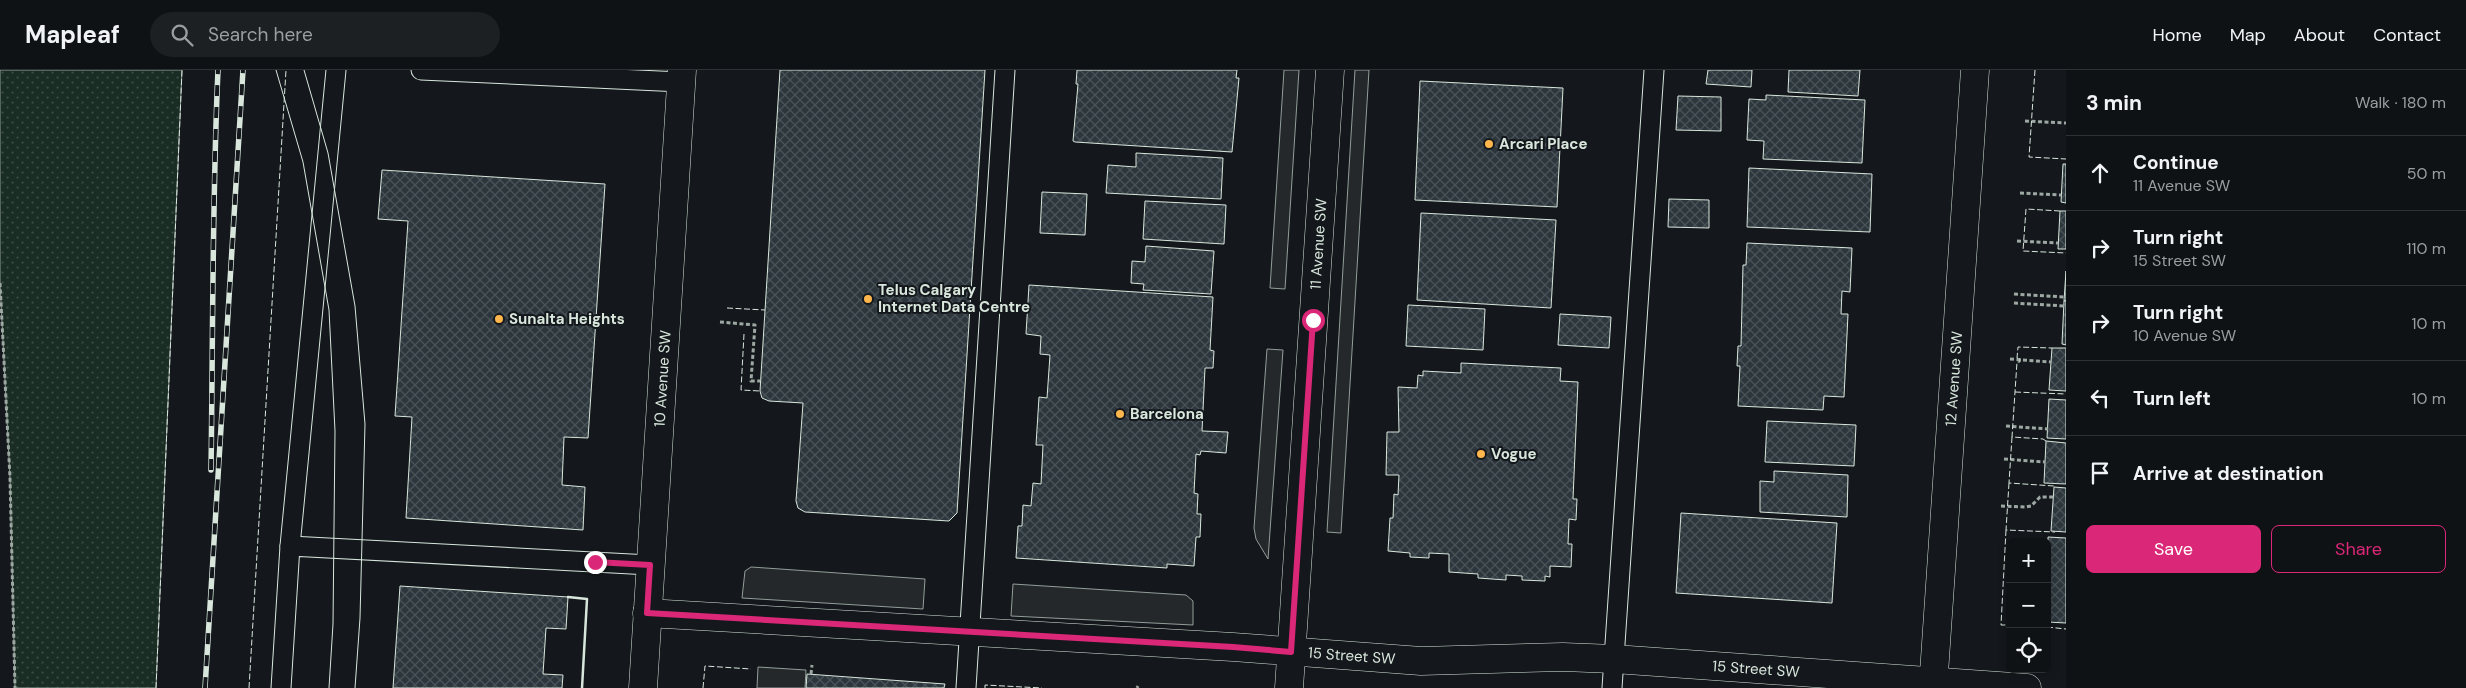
<!DOCTYPE html>
<meta charset="utf-8">
<style>
:root{--surface:#0f1215;--page:#1d2022;--text:#f1f3f6;--muted:#9b9ea0;--line:#2f3234;--accent:#db2777}
body{margin:0;font-family:"DM Sans",sans-serif;background:var(--page);color:var(--text)}
.controls{position:absolute;right:15px;bottom:15px;display:grid;overflow:hidden;border-radius:8px;box-shadow:0 2px 8px #0003}
.controls button{width:45px;height:45px;display:grid;place-items:center;padding:0;border:0;border-bottom:1px solid var(--line);background:var(--surface);color:var(--text);font:25px sans-serif}
.stop{position:absolute;width:15px;height:15px;margin:-11px;border:4px solid #db2777;border-radius:50%;background:#fff}
.stop.end{background:#db2777;border-color:#fff;box-shadow:0 1px 5px #0008}
.list{margin:0;padding:0;list-style:none}
h2{display:flex;justify-content:space-between;align-items:center;height:65px;margin:0;padding:0 20px;font-size:21px}
h2 small{font-size:16px;font-weight:400;color:var(--muted)}
.list li{display:grid;grid-template-columns:32px 1fr auto;gap:15px;align-items:center;box-sizing:border-box;height:75px;padding:0 20px;border-top:1px solid var(--line)}
.list b{display:block;font-size:19px;white-space:nowrap}
.list p{margin:0;font-size:16px;white-space:nowrap;color:var(--muted)}
.list em{font-size:16px;font-style:normal;color:var(--muted)}
.actions{display:flex;gap:10px;padding:15px 20px}
.actions a{flex:1;padding:11px 0;border:1px solid var(--accent);border-radius:8px;text-align:center;font-size:18px;color:var(--accent)}
.actions .main{background:var(--accent);color:#fff}
.icon{flex:none;width:28px;height:28px;fill:none;stroke:currentColor;stroke-width:2;stroke-linecap:round;stroke-linejoin:round}
.map{position:relative;flex:none;width:2066px;height:618px;overflow:hidden}
header{display:flex;align-items:center;gap:30px;box-sizing:border-box;height:70px;padding:0 25px;background:var(--surface);border-bottom:1px solid var(--line)}
header strong{font-size:24px}
nav{display:flex;gap:28px;margin-inline-start:auto;font-size:18px}
.search{width:350px;height:45px;background:var(--page);display:flex;align-items:center;gap:12px;box-sizing:border-box;padding:0 18px;border-radius:28px;color:var(--muted);font-size:19px}
main{display:flex}
aside{flex:1;background:var(--surface)}
.map>svg:first-child{display:block}
</style>
<header>
<strong>Mapleaf</strong>
<div class="search"><svg class="icon" aria-label="search" viewBox="0 0 24 24"><circle cx="10" cy="10" r="6"/><path d="M15 15l6 6"/></svg>Search here</div>
<nav><a>Home</a><a>Map</a><a>About</a><a>Contact</a></nav>
</header>
<main>
<div class="map">
<svg width="2066" height="618" viewBox="0 0 2066 618">
<defs>
<pattern id="grass-dots" width="8" height="8" patternUnits="userSpaceOnUse" patternTransform="scale(1.25)"><rect width="8" height="8" fill="#1a2d24"/><path d="M2 2h.1M6 6h.1" fill="none" stroke="#3b4b43" stroke-width="1.8" stroke-linecap="round"/></pattern>
<pattern id="building-cross-hatch" width="8" height="8" patternUnits="userSpaceOnUse" patternTransform="scale(1.25)"><rect width="8" height="8" fill="#2c363c"/><path d="M0 0l8 8M0 8l8-8" fill="none" stroke="#4a5358"/></pattern>
</defs>
<rect width="100%" height="100%" fill="#14181c"/>
<!-- grass -->
<polygon fill="url(#grass-dots)" stroke="#939e99" points="0,0 182,0 156,618 15,618 10,408 0,213"/>
<!-- parking -->
<g fill="#24282b" stroke="#939e99">
<polygon points="1284,0 1299,0 1285,219 1270,218"/>
<polygon points="1355,0 1369,0 1341,463 1327,462"/>
<polygon points="1267,279 1283,280 1268,489 1256,469 1254,458"/>
<polygon points="751,497 925,509 923,539 742,528 745,501"/>
<polygon points="1013,514 1186,525 1193,531 1193,555 1011,546"/>
<polygon points="758,597 806,600 805,618 757,618"/>
</g>
<!-- building -->
<g fill="url(#building-cross-hatch)" stroke="#d8e6dc">
<polygon points="780,0 985,0 957,443 949,451 805,442 798,438 796,431 803,333 769,331 762,328 760,321"/>
<polygon points="1077,0 1237,0 1236,8 1239,8 1232,82 1075,72 1073,71 1078,14 1076,14"/>
<polygon points="1708,0 1752,0 1751,17 1706,14"/>
<polygon points="1789,0 1860,0 1858,26 1788,22"/>
<polygon points="1420,11 1563,18 1557,137 1415,130"/>
<polygon points="1766,25 1865,30 1862,93 1763,89 1764,71 1747,70 1749,29 1766,30"/>
<polygon points="1678,26 1721,27 1721,61 1676,60"/>
<polygon points="1136,83 1223,88 1221,129 1106,123 1108,95 1136,97"/>
<polygon points="2063,94 2066,94 2066,133 2061,132"/>
<polygon points="1749,98 1872,104 1870,162 1747,157"/>
<polygon points="382,100 605,114 588,368 564,367 562,415 585,417 583,460 406,448 412,347 395,346 408,151 378,149"/>
<polygon points="1042,122 1087,124 1085,165 1040,163"/>
<polygon points="1669,129 1709,130 1709,158 1668,157"/>
<polygon points="1145,131 1226,135 1224,174 1143,169"/>
<polygon points="2060,141 2066,141 2066,179 2058,179"/>
<polygon points="1421,143 1556,150 1551,238 1417,230"/>
<polygon points="1747,173 1852,178 1850,222 1842,221 1841,244 1848,244 1844,327 1824,326 1823,340 1738,336 1740,296 1737,296 1738,276 1741,276 1743,195 1746,195"/>
<polygon points="1146,176 1214,181 1211,224 1143,220 1144,214 1131,213 1132,191 1145,192"/>
<polygon points="2066,201 2066,231 2064,231"/>
<polygon points="1029,215 1213,227 1210,280 1214,281 1213,298 1205,298 1202,361 1228,362 1226,383 1201,381 1200,385 1196,384 1194,423 1198,424 1197,444 1201,444 1200,467 1196,467 1194,496 1167,494 1167,498 1016,488 1018,456 1022,456 1023,435 1031,436 1033,413 1041,414 1043,375 1036,375 1039,327 1047,328 1050,285 1040,284 1041,266 1026,264"/>
<polygon points="2064,231 2066,231 2066,275 2062,274"/>
<polygon points="1408,235 1485,239 1483,280 1406,276"/>
<polygon points="1560,244 1611,247 1609,278 1558,275"/>
<polygon points="2052,278 2066,278 2066,321 2049,320"/>
<polygon points="1461,293 1561,298 1560,311 1578,312 1573,429 1577,429 1576,450 1569,449 1568,474 1572,474 1571,497 1550,496 1550,507 1545,506 1545,511 1522,510 1522,506 1506,505 1506,510 1478,508 1478,504 1449,502 1449,484 1429,483 1429,488 1410,487 1410,483 1388,481 1390,448 1393,448 1394,424 1398,425 1399,405 1386,405 1387,362 1399,362 1398,317 1417,318 1418,305 1423,306 1423,301 1461,303"/>
<polygon points="2049,329 2066,330 2066,369 2047,368"/>
<polygon points="1767,351 1856,355 1854,396 1765,392"/>
<polygon points="2046,371 2066,373 2066,414 2044,413"/>
<polygon points="1774,401 1848,405 1847,447 1760,442 1760,411 1774,412"/>
<polygon points="2054,417 2066,418 2066,462 2051,461"/>
<polygon points="1681,443 1837,453 1832,533 1676,523"/>
<polygon points="2048,467 2066,468 2066,553 2047,552"/>
<polygon points="400,516 568,527 566,559 546,558 543,604 563,605 562,618 393,618"/>
<polygon points="807,604 945,614 944,618 806,618"/>
</g>
<g fill="none" stroke-linecap="round" stroke-linejoin="round">
<defs>
<g id="service">
<polyline points="421,0 681,12"/>
<polyline points="290,476 336,0"/>
<polyline points="281,618 290,476 650,495"/>
<polyline points="966,618 1005,0"/>
<polyline points="1612,618 1654,0"/>
</g>
<g id="minor">
<path id="s1" d="M647,543L1233,577L1421,591L1563,587L1614,589L2027,618"/>
</g>
<g id="tertiary">
<path id="s2" d="M643,618L682,0"/>
</g>
<g id="secondary">
<path id="s3" d="M1289,618L1330,0"/>
<path id="s4" d="M1933,618L1975,0"/>
</g>
</defs>
<!-- service casing -->
<use href="#service" stroke="#d8e6dc" stroke-width="21"/>
<!-- minor casing -->
<use href="#minor" stroke="#d8e6dc" stroke-width="29"/>
<!-- tertiary casing -->
<use href="#tertiary" stroke="#d8e6dc" stroke-width="29"/>
<!-- secondary casing -->
<use href="#secondary" stroke="#d8e6dc" stroke-width="29"/>
<!-- path -->
<g stroke="#9da8a2" stroke-width="3" stroke-dasharray="4 2.5" stroke-linecap="butt">
<polyline points="2025,51 2066,53"/>
<polyline points="2020,123 2061,125"/>
<polyline points="2017,171 2058,173"/>
<polyline points="0,213 10,408 15,618"/>
<polyline points="2014,224 2064,227"/>
<polyline points="2014,233 2064,236"/>
<polyline points="720,252 755,255 751,311 760,311"/>
<polyline points="2010,289 2051,292"/>
<polyline points="2006,356 2048,359"/>
<polyline points="2004,389 2045,392"/>
<polyline points="2001,436 2026,437 2031,436 2040,427 2054,427"/>
<polyline points="811,604 812,595"/>
<polyline points="1137,618 1138,616"/>
</g>
<!-- service -->
<use href="#service" stroke="#14181c" stroke-width="19"/>
<!-- minor -->
<use href="#minor" stroke="#14181c" stroke-width="28"/>
<!-- tertiary -->
<use href="#tertiary" stroke="#14181c" stroke-width="28"/>
<!-- secondary -->
<use href="#secondary" stroke="#14181c" stroke-width="28"/>
<!-- tram -->
<g stroke="#d8e6dc" stroke-width="1">
<polyline points="276,0 303,92 329,240 335,361 333,554 329,618"/>
<polyline points="304,0 328,83 355,236 365,354 360,548 355,618"/>
</g>
<defs>
<g id="rail">
<path d="M211,400C213,267 212,133 218,0"/>
<polyline points="205,618 243,0"/>
</g>
</defs>
<!-- rail casing -->
<use href="#rail" stroke="#d8e6dc" stroke-width="5.5"/>
<!-- rail -->
<use href="#rail" stroke="#14181c" stroke-width="4" stroke-dasharray="11" stroke-linecap="butt"/>
<!-- fence -->
<g stroke="#d8e6dc" stroke-width="1" stroke-dasharray="6 2.5" stroke-linecap="butt">
<polyline points="2035,0 2029,87 2066,89"/>
<polyline points="2060,141 2026,139 2023,181 2066,183"/>
<polyline points="727,238 765,240"/>
<polyline points="744,264 741,320 760,321"/>
<polyline points="2015,322 2066,324"/>
<polyline points="2012,367 2009,413 2054,416"/>
<polyline points="2046,371 2043,369 2012,367 2017,292 2020,292 2020,288 2017,288 2018,277 2052,278"/>
<polyline points="2009,413 2006,460 2055,462"/>
<polyline points="2006,460 2001,555 2010,555"/>
<polyline points="2047,557 2066,559"/>
<polyline points="156,618 182,0"/>
<polyline points="249,618 286,0"/>
<polyline points="703,618 705,596 751,599"/>
<polyline points="985,618 985,615 1042,618"/>
</g>
<!-- wall -->
<polyline stroke="#d8e6dc" stroke-width="2.5" points="568,527 587,529 582,618"/>
</g>
<g fill="none" stroke-linecap="round" stroke-linejoin="round">
<!-- route -->
<polyline stroke="#db2777" stroke-width="6" points="595,492 650,495 647,543 1233,577 1291,582 1313,250"/>
</g>
<!-- markers -->
<g fill="#ffb74d" stroke="#14181c" stroke-width="2">
<circle cx="1489" cy="74" r="5"/>
<circle cx="868" cy="229" r="5"/>
<circle cx="499" cy="249" r="5"/>
<circle cx="1120" cy="344" r="5"/>
<circle cx="1481" cy="384" r="5"/>
</g>
<g text-anchor="middle" dominant-baseline="central" stroke-width="4" stroke-linejoin="round" paint-order="stroke">
<!-- poi labels -->
<g font-size="15" font-weight="bold" fill="#d8e6dc" stroke="#14181c" text-anchor="start">
<text x="1499" y="74">Arcari Place</text>
<text x="878" y="220">Telus Calgary<tspan x="878" dy="17">Internet Data Centre</tspan></text>
<text x="509" y="249">Sunalta Heights</text>
<text x="1130" y="344">Barcelona</text>
<text x="1491" y="384">Vogue</text>
</g>
<!-- street labels -->
<g font-size="15" fill="#d8e6dc" stroke="#14181c">
<text stroke="none"><textPath href="#s3" startOffset="445">11 Avenue SW</textPath></text>
<text stroke="none"><textPath href="#s2" startOffset="310">10 Avenue SW</textPath></text>
<text stroke="none"><textPath href="#s4" startOffset="310">12 Avenue SW</textPath></text>
<text stroke="none"><textPath href="#s1" startOffset="706">15 Street SW</textPath></text>
<text stroke="none"><textPath href="#s1" startOffset="1111">15 Street SW</textPath></text>
</g>
</g>
</svg>
<div class="controls">
<button>+</button>
<button>−</button>
<button><svg class="icon" aria-label="locate" viewBox="0 0 24 24"><circle cx="12" cy="12" r="6"/><path d="M12 2v4M12 18v4M2 12h4M18 12h4"/></svg></button>
</div>
<div class="stop" style="left:1313px;top:250px"></div>
<div class="stop end" style="left:595px;top:492px"></div>
</div>
<aside>
<h2>3 min<small>Walk · 180 m</small></h2>
<ul class="list">
<li><svg class="icon" aria-label="ahead" viewBox="0 0 24 24"><path d="M12 20V5M6 11l6-6 6 6"/></svg><div><b>Continue</b><p>11 Avenue SW</p></div><em>50 m</em></li>
<li><svg class="icon" aria-label="right" viewBox="0 0 24 24"><path d="M7 20v-9h11M14 6l5 5-5 5"/></svg><div><b>Turn right</b><p>15 Street SW</p></div><em>110 m</em></li>
<li><svg class="icon" aria-label="right" viewBox="0 0 24 24"><path d="M7 20v-9h11M14 6l5 5-5 5"/></svg><div><b>Turn right</b><p>10 Avenue SW</p></div><em>10 m</em></li>
<li><svg class="icon" aria-label="left" viewBox="0 0 24 24"><path d="M17 20v-9H6M10 6l-5 5 5 5"/></svg><div><b>Turn left</b></div><em>10 m</em></li>
<li><svg class="icon" aria-label="arrive" viewBox="0 0 24 24"><path d="M6 21V4h12l-3 4 3 4H6"/></svg><div><b>Arrive at destination</b></div></li>
</ul>
<div class="actions"><a class="main">Save</a><a>Share</a></div>
</aside>
</main>
